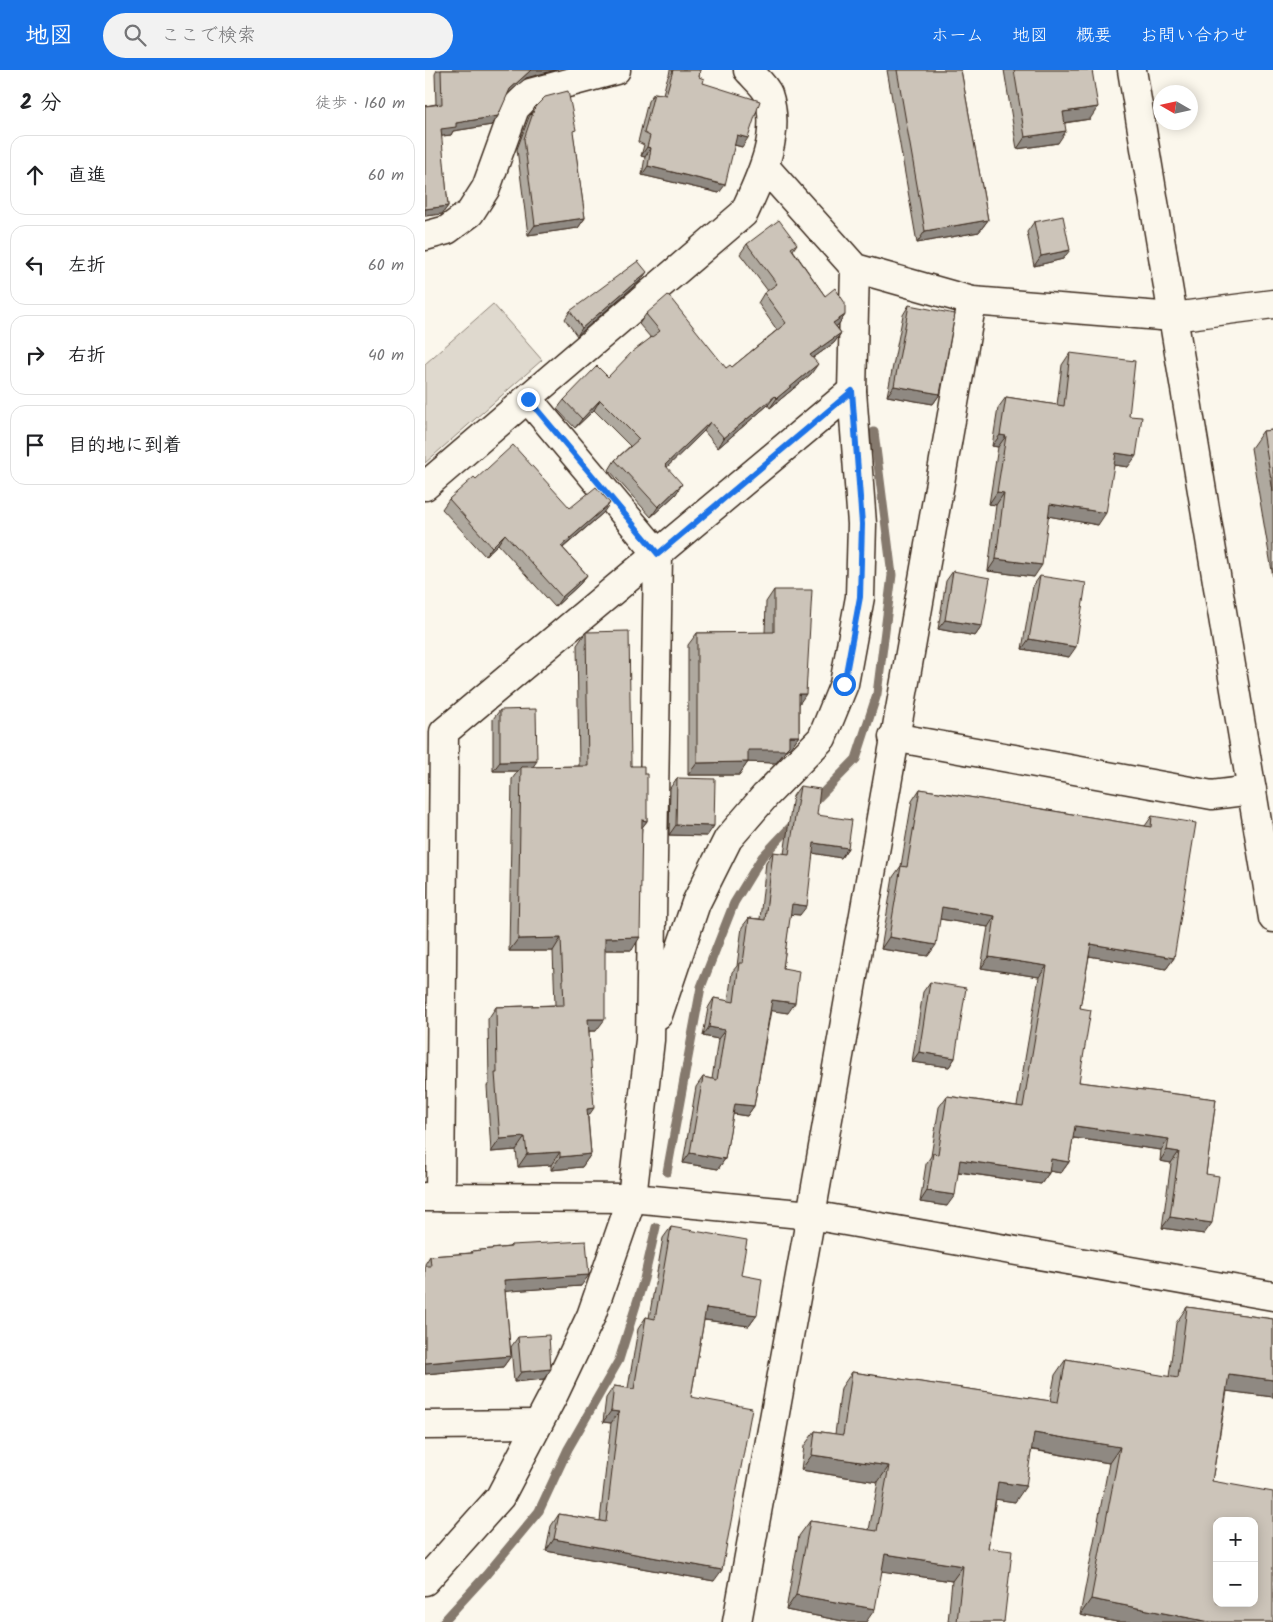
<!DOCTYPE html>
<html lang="ja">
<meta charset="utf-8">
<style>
:root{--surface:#fff;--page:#f2f2f2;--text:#202124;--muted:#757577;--line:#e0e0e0;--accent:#1a73e8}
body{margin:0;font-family:Kalam,"Klee One",sans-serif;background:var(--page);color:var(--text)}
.controls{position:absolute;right:15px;bottom:15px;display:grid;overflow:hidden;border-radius:10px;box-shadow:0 2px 12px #0003}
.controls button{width:45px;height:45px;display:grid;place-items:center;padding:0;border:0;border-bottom:1px solid var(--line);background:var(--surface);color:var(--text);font:25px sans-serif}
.compass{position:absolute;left:728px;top:15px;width:45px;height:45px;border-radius:50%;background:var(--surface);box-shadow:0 2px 12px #0003;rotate:279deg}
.stop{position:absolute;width:15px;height:15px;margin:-11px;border:4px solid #1a73e8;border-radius:50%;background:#fff}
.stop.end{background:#1a73e8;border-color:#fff;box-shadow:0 1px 5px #0008}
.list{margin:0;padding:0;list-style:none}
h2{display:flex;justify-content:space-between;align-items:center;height:65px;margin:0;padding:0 20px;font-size:21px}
h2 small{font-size:16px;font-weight:400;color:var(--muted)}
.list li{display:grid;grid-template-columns:32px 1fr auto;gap:15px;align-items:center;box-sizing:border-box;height:80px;margin:0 10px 10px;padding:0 10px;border:1px solid var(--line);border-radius:15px}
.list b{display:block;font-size:19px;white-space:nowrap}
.list em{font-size:16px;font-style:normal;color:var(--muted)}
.icon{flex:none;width:28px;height:28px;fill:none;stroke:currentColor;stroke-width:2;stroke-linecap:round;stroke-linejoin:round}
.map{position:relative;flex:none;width:848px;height:1552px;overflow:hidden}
header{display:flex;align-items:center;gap:30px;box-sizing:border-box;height:70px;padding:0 25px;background:var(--accent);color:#fff}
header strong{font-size:24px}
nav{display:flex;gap:28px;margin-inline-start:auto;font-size:18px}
.search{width:350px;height:45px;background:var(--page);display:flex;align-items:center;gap:12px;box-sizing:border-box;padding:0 18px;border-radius:28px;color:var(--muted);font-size:19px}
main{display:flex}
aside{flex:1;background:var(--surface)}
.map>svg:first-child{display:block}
</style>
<header>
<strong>地図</strong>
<div class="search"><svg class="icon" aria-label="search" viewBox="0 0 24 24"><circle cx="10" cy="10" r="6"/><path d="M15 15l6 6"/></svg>ここで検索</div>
<nav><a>ホーム</a><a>地図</a><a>概要</a><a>お問い合わせ</a></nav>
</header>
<main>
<aside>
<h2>2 分<small>徒歩 · 160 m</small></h2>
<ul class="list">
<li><svg class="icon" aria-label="ahead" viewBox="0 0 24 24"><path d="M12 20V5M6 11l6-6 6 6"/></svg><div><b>直進</b></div><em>60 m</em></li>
<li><svg class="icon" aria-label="left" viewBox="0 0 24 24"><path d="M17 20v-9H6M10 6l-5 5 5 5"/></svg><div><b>左折</b></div><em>60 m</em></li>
<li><svg class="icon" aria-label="right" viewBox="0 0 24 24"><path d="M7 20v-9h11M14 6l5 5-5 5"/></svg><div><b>右折</b></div><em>40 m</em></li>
<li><svg class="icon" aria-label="arrive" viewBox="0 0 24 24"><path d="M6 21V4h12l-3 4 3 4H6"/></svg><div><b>目的地に到着</b></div></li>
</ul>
</aside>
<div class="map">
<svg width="848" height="1552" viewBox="0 0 848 1552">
<rect width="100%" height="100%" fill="#fbf7ec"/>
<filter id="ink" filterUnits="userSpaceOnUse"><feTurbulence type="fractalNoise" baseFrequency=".02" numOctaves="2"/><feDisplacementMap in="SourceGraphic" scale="10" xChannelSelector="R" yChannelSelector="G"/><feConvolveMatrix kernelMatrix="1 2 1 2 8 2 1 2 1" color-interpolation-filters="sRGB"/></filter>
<g filter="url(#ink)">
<!-- green -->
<polygon fill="#dfd9ce" stroke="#8d8276" points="68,234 117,290 0,393 0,294"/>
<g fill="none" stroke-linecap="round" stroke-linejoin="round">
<!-- stream -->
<g stroke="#85796d" stroke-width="9">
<polyline points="386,735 431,689 452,624 467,505 449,362"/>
<polyline points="242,1102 276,917 309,833 337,787 370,752"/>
<polyline points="18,1552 61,1505 114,1441 143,1379 194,1290 219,1209 231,1157"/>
</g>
<defs>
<g id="minor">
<polyline points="707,0 848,848"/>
<polyline points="340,97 430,198 547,231 748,247 848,234"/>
<polyline points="0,166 22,160 45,143 61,118 90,38 105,23 191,0"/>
<path d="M0,416L319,143C335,108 357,65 343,24C340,16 329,7 323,0"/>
<polyline points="468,667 787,725 827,720"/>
<polyline points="233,945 271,833 303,769 340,726 397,668 419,614 435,527 437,454 427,321 430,198"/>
<polyline points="0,1127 207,1128 386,1145 848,1226"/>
<polyline points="15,1127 19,662 427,321"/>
<polyline points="0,1355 113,1354"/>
<polyline points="0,1511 75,1427 129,1324 166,1246 207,1128 225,970 233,484 103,329"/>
<polyline points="312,1552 386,1145 547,231"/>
</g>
</defs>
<!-- minor casing -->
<use href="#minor" stroke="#3b2a1e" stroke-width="31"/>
<!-- minor -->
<use href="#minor" stroke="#fbf7ec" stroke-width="28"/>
</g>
<!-- wall -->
<g fill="#afa99f" stroke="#3b2a1e">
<polygon points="12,0 131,0 101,8 82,24 73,46 67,55 28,61 26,65 16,66 23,136 17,144 0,146 0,36 11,34 10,4"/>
<polygon points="245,0 275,0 274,7 278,13 317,77 309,75 294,123 217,105 220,87 216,86 219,75 213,72 223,31 229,23 238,24 242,9 244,5"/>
<polygon points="462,0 536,0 563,150 554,162 492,173"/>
<polygon points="579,0 667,0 665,49 640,53 633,73 592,79"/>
<polygon points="110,37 148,63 160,148 153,158 103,165 92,79 104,47"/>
<polygon points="609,152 638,189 609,196 602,162"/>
<polygon points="322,174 372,174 368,180 400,226 420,245 413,255 411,256 416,263 409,273 388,288 386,304 345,338 343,335 293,378 279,361 242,397 251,424 226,447 184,400 190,390 205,376 169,340 150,358 132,339 139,330 183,307 226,268 214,254 221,244 301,298 307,297 352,260 333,233 339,223 343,221 315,184"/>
<polygon points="216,210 152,266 140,249 145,241"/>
<polygon points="484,235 515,324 508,334 462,326 478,245"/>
<polygon points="645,283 704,346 703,397 689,395 673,455 623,446 609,507 563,501 571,435 564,434 573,377 567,376 573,338 581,327 632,335 637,295"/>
<polygon points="848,360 848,507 826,378 838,361"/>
<polygon points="51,409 145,438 178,443 138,478 162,505 155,514 130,537 73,474 60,486 17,439 24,429"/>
<polygon points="528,501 557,556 550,566 513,559 521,511"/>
<polygon points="615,506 644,587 597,579 608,516"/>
<polygon points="349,520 374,634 374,666 365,678 362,679 355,688 351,693 323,692 314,705 263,705 263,575 272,563 340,563 341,532"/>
<polygon points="161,562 206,696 219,704 222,751 217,757 207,880 180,880 171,961 164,961 163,1047 166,1084 157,1097 126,1100 126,1095 93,1097 91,1080 66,1082 62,1016 64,1013 63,949 71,937 130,935 128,881 84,881 87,709 93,701 68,701 68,649 75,640 108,697 154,696 152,575"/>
<polygon points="252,708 282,766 244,765 245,718"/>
<polygon points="375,716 392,745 423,778 416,788 388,783 375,845 365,844 358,898 363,943 346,940 329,1036 322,1046 308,1044 300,1089 293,1099 258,1093 271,1017 278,1007 287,1009 293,969 278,966 283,938 289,928 303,931 307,902 312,896 317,857 324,848 335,849 341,792 348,782 359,784 368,726"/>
<polygon points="495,719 720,756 727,746 749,888 741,899 664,886 655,938 654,1012 791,1029 781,1104 779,1164 737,1158 746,1093 735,1091 736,1080 648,1068 644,1092 636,1103 624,1101 624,1103 616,1114 533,1102 522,1136 495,1132 501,1094 506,1086 514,1037 522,1026 592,1036 614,907 556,898 563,857 515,849 503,886 456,879 468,807 476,796 487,731"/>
<polygon points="505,912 530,988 524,997 487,992 498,922"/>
<polygon points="246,1157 316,1205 332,1245 324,1256 279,1250 266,1327 289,1511 121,1481 126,1456 134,1444 175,1451 186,1353 178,1352 181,1328 189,1316 203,1318 213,1259 221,1247 224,1248 238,1168"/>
<polygon points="86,1175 156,1216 80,1221 86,1286 78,1297 0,1304 0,1194 5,1186 46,1183 47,1181 84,1177"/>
<polygon points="762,1237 848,1249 848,1327 802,1321 787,1411 848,1552 692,1552 655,1545 684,1393 607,1380 590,1432 571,1429 563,1478 579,1552 523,1552 527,1511 457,1501 441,1552 423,1552 361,1540 374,1466 385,1451 444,1460 453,1412 376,1400 379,1376 390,1361 410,1364 416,1318 427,1302 625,1331 630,1305 641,1289 744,1307 751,1253"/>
<polygon points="93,1267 119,1309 89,1312 86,1277"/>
</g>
<!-- shaded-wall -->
<g fill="#8f8982" stroke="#3b2a1e">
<polygon points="106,0 131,0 101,8 79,27 85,19"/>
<polygon points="673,37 665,49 630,54 638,42"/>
<polygon points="73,46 67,55 28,61 26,65 10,67 16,59 31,53"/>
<polygon points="641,61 633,73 592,79 600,67"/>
<polygon points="312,65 323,68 317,77 306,74"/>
<polygon points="222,77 226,78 220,87 216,86"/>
<polygon points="223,96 300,115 294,123 217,105"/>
<polygon points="23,136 17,144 0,146 0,139"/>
<polygon points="160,148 153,158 103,165 110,155"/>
<polygon points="563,150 554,162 492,173 500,161"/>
<polygon points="645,180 638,189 609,196 616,186"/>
<polygon points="222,202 216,210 152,266 157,258"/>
<polygon points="420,245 413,255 402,263 408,253"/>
<polygon points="416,263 409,273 378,295 385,285"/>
<polygon points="393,294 386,304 345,338 352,328"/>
<polygon points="469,316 515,324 508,334 462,326"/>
<polygon points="350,326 343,335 293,378 299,368"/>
<polygon points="175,330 169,340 150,358 157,349"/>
<polygon points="285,352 279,361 234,405 240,395"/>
<polygon points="575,365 581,366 573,377 567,376"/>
<polygon points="691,383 711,386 703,397 683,394"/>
<polygon points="257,414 251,424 226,447 233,437"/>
<polygon points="572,422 579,423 571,435 564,434"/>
<polygon points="185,433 178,443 129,485 136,476"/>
<polygon points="625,434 681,443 673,455 617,445"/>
<polygon points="80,464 73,474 60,486 67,477"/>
<polygon points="571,489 617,495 609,507 563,501"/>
<polygon points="162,505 155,514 130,537 137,527"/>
<polygon points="520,550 557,556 550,566 513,559"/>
<polygon points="604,569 651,577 644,587 597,579"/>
<polygon points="374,624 381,624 372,637"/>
<polygon points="364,666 374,666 365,678 362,679 355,688 351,693 314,692 323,680"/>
<polygon points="112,691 105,701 96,697 93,701 68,701 75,692"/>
<polygon points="323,692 314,705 263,705 272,693"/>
<polygon points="217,750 222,751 213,763"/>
<polygon points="251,755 289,756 282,766 244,765"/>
<polygon points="389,773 423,778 416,788 382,782"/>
<polygon points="367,834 382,836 375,845 360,844"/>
<polygon points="517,837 570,846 563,857 509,848"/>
<polygon points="215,867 207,880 171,880 180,868"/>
<polygon points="464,867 511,875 503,886 456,879"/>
<polygon points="136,868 128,881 84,881 93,869"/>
<polygon points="666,874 749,888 741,899 658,885"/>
<polygon points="564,887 622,896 614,907 556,898"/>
<polygon points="347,930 370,933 363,943 341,940"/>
<polygon points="163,949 180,949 171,961 154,961"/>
<polygon points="284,957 300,960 293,969 278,966"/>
<polygon points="494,982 530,988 524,997 487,992"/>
<polygon points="310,1034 329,1036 322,1046 303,1043"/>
<polygon points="169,1038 160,1051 162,1039"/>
<polygon points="650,1056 744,1069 736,1080 642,1067"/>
<polygon points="100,1067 91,1080 66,1082 75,1069"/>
<polygon points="742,1080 754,1082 746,1093 735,1091"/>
<polygon points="135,1082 126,1095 93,1097 102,1084"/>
<polygon points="265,1083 300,1089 293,1099 258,1093"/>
<polygon points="166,1084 157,1097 126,1100 135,1087"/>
<polygon points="626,1089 644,1092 636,1103 618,1100"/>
<polygon points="535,1090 624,1103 616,1114 528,1101"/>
<polygon points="502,1121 530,1125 522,1136 495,1132"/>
<polygon points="745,1147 787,1153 779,1164 737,1158"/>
<polygon points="164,1205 156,1216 72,1222 79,1210"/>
<polygon points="281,1238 332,1245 324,1256 273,1249"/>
<polygon points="86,1286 78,1297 0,1304 0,1293"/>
<polygon points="126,1299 119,1309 89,1312 96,1302"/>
<polygon points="804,1304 848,1310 848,1327 793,1320"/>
<polygon points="186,1341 194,1342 186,1353 178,1352"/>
<polygon points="609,1363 695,1377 684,1393 598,1378"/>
<polygon points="387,1385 464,1396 453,1412 376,1400"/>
<polygon points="573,1412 601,1416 590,1432 562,1428"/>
<polygon points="129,1469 297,1500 289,1511 121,1481"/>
<polygon points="460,1484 538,1496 527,1511 449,1500"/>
<polygon points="371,1525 450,1539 441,1552 423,1552 361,1540"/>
<polygon points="666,1529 785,1552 692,1552 655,1545"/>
</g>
<!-- building -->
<g fill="#ccc4b9" stroke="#3b2a1e" fill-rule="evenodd">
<polygon points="16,0 106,0 85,19 73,46 31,53 31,57 16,59 23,136 0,139 0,36 17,34"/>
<polygon points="248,0 275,0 274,7 279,9 278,13 335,31 323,68 312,65 300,115 223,96 226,78 222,77 225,66 219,63 229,23 241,25"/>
<polygon points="472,0 536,0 563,150 500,161"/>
<polygon points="589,0 667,0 673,37 638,42 641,61 600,67"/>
<polygon points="143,21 151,60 148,61 160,148 110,155 99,69 110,37 120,27"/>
<polygon points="638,146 645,180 616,186 609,152"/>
<polygon points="354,150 372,174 366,178 400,226 410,218 420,233 420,245 408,253 416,263 385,285 393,294 352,328 350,326 299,368 285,352 240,395 257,414 233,437 190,390 214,369 175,330 157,349 139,330 172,296 183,307 207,282 235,261 221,244 243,225 301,298 305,295 307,297 361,253 339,223 352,214 322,174"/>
<polygon points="213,191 222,202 157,258 145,241"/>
<polygon points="484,235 530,244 515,324 469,316"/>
<polygon points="645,283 710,291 704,346 717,347 711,386 691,383 681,443 625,434 617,495 571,489 579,423 572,422 581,366 575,365 581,327 639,336"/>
<polygon points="848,360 848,422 838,361"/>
<polygon points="88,375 145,438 171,417 185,433 136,476 162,505 137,527 80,464 67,477 24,429 49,407 51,409"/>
<polygon points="528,501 565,508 557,556 520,550"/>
<polygon points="615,506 661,513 651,577 604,569"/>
<polygon points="349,520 387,520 381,624 374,624 374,666 364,666 364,676 360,680 323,680 323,692 272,693 272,563 349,562"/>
<polygon points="204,561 206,696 219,696 219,704 222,704 222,751 217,750 215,867 180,868 180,949 163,949 169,1038 162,1039 166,1084 135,1087 135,1082 102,1084 100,1067 75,1069 70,1003 72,1003 71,937 139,935 136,868 93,869 96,697 163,696 161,562"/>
<polygon points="111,639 112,691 75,692 75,640"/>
<polygon points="252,708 290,709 289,756 251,755"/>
<polygon points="375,716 395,719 392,745 427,750 423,778 389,773 382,836 367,834 358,898 374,901 370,933 347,930 329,1036 310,1034 300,1089 265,1083 278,1007 292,1010 300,960 284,957 289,928 309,932 314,893 318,893 324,848 340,850 348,782 364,784"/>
<polygon points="495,719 726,757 727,746 771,753 749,888 666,874 655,938 666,940 654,1012 791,1029 781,1104 794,1106 787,1153 745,1147 754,1082 742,1080 744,1069 650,1056 644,1092 626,1089 624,1103 535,1090 530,1125 502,1121 508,1083 513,1084 522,1026 598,1037 622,896 564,887 570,846 517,837 511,875 464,867 476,796 482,797"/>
<polygon points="505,912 541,918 530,988 494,982"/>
<polygon points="246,1157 322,1170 316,1205 337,1209 332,1245 281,1238 266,1327 327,1338 297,1500 129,1469 134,1444 181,1452 194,1342 186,1341 189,1316 209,1319 221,1247 230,1249"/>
<polygon points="161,1171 164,1205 79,1210 86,1286 0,1293 0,1196 6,1196 5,1186 48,1183 47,1181 86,1177 86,1175"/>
<path d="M762,1237L848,1249V1310L804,1304L787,1411L848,1422V1552H785L666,1529L695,1377L609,1363L601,1416L573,1412L563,1478L587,1481L579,1552H532L538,1496L460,1484L450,1539L371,1525L385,1451L452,1461L464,1396L387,1385L390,1361L418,1365L427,1302L633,1332L641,1289L753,1308ZM792,1451H829V1533H792Z"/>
<polygon points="124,1265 126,1299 96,1302 93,1267"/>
</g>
</g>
<g fill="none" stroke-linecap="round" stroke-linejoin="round" filter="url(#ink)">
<!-- route -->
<polyline stroke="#1a73e8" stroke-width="6" points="103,329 233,484 427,321 437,454 435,527 419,614"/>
</g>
</svg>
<div class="controls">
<button>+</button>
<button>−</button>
</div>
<svg class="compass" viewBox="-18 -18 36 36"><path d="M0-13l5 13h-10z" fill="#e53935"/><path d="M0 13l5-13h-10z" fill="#757577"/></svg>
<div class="stop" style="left:419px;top:614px"></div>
<div class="stop end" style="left:103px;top:329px"></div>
</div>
</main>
